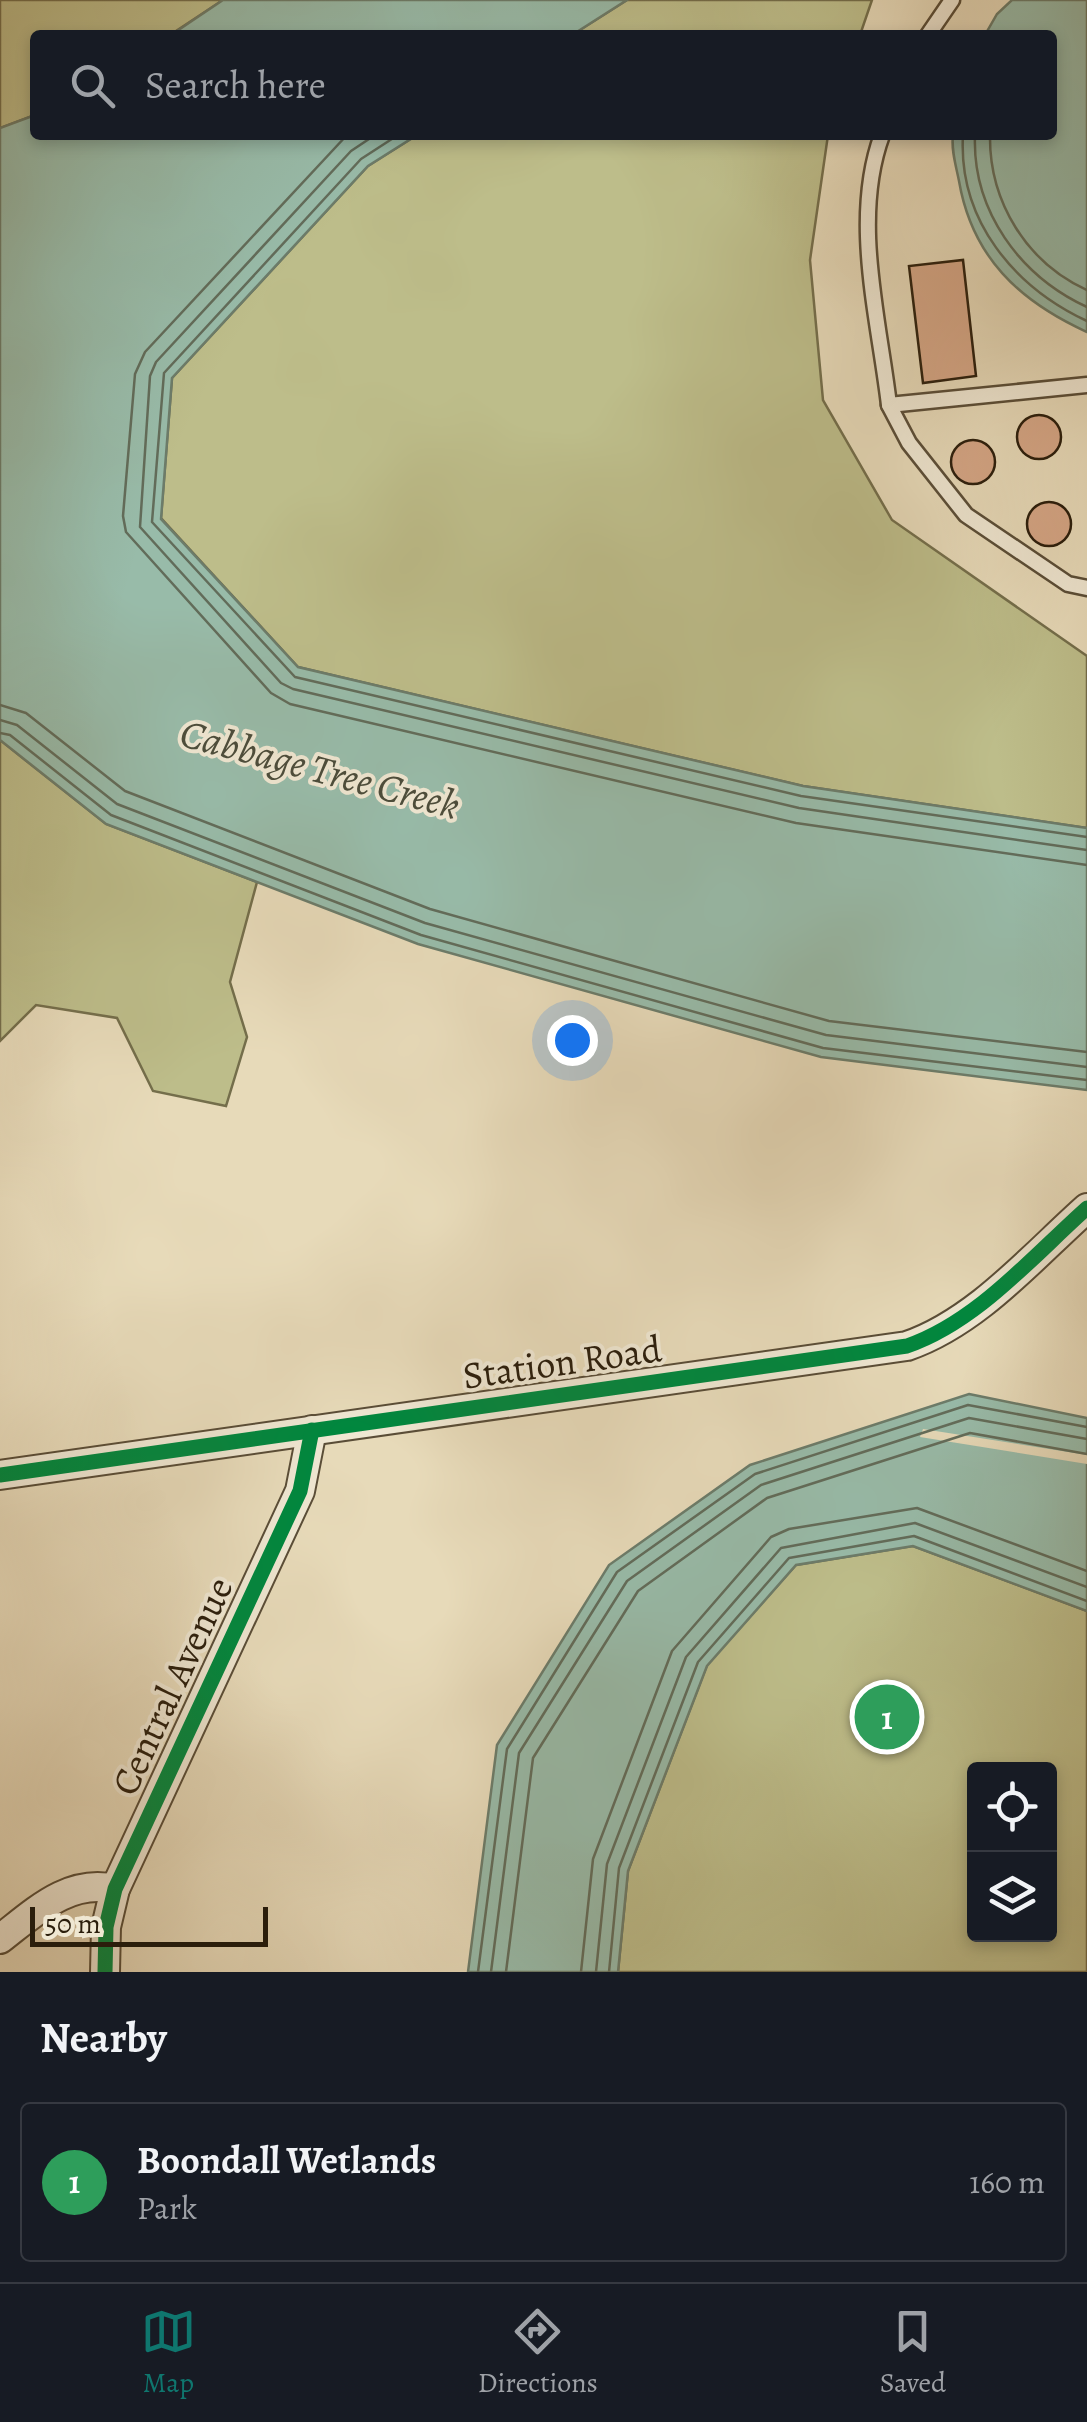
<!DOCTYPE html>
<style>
:root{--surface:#171b24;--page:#242831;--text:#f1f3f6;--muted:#9ea1a6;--line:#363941;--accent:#0f766e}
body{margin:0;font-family:Alegreya,serif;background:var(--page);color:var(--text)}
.controls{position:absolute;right:30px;bottom:30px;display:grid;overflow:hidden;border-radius:10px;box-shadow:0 5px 15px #0003}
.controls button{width:90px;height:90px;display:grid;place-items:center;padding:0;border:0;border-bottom:2px solid var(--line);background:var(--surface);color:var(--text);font:50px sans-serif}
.scale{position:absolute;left:30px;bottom:25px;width:238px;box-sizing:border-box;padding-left:10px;border:5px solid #2b1e0c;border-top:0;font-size:28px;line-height:35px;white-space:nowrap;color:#2b1e0c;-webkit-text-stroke:8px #efe7d2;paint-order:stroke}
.you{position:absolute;left:572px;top:1040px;width:35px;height:35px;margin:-25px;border:8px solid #fff;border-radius:50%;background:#1a73e8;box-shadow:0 0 0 15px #1a73e833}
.badge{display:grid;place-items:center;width:65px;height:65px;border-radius:50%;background:var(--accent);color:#fff;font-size:32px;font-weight:700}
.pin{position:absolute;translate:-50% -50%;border:5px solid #fff;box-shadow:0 2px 10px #0006}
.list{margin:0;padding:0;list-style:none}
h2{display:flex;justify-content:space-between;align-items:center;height:130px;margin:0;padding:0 40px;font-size:42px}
h2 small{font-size:32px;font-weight:400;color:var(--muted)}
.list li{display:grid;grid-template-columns:65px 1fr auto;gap:30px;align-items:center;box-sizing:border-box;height:160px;margin:0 20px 20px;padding:0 20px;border:2px solid var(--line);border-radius:10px}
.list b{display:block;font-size:38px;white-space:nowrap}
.list p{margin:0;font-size:32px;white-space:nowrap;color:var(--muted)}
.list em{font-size:32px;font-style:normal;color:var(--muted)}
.icon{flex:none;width:55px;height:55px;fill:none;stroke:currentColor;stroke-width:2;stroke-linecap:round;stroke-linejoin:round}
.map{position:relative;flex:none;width:1087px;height:1972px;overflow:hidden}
.search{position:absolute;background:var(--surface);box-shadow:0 5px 15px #0003;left:30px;right:30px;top:30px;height:110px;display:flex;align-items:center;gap:25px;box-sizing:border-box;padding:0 35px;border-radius:10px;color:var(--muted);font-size:38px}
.sheet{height:310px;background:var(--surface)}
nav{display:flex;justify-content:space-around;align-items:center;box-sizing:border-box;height:140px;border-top:2px solid var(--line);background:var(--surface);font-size:28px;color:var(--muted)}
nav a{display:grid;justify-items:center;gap:5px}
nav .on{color:var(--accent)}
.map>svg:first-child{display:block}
</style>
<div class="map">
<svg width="1087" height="1972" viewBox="0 0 1087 1972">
<rect width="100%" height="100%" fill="#e7dab9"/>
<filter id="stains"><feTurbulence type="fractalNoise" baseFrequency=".002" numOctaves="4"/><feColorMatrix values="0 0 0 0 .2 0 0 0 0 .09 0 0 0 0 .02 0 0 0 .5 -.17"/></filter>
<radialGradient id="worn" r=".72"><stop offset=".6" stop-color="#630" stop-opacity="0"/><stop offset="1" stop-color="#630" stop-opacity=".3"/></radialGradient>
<!-- green -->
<g fill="#bdbd8a" stroke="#746e4b" stroke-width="2.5" fill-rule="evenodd">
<polygon points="0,0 223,0 170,35 35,35 35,115 0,128"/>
<polygon points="627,0 872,0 860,35 572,35"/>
<polygon points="417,135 828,135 810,260 823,400 892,520 1087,656 1087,828 803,786 298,667 161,518 172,378 368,166"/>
<polygon points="0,740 106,824 257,882 230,982 247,1037 226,1106 153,1091 117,1018 36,1005 0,1041"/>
<path d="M913,1546L1087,1611V1972H618L628,1871L707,1665L796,1565ZM974,1770H1050V1934H974Z"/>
</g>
<!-- water -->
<g fill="#98bba9" stroke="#6c7c6a" stroke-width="2.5">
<polygon points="223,0 627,0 572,35 171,35"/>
<path d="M1012,0H1087V332C1019,301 972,257 959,181C956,166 951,150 953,135H1052V35H985L997,14Z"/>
<polygon points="35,115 35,135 417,135 368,166 172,378 161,519 298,667 803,786 1087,828 1087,1090 821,1057 418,944 106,824 0,740 0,128"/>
<polygon points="969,1394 1087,1418 1087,1611 913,1546 796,1565 707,1666 628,1871 618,1972 468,1972 497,1745 609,1565 750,1465"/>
</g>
<!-- pier -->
<polygon fill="#e7dab9" points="923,1429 1087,1455 1087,1464 920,1437"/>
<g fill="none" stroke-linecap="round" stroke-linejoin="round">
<!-- shore -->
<g stroke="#626c5a" stroke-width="2.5">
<polyline points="347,135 145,352 135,374 123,516 126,532 271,693 290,704 796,823 1087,865"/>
<polyline points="375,135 351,151 156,362 150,376 140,527 281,683 293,689 799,808 1087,850"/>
<polyline points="398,135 361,159 164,373 152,522 295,677 801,796 1087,837"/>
<path d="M963,135C958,220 1014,287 1087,321"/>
<path d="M975,135C972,211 1020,276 1087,307"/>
<path d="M990,135C989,202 1027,263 1087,290"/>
<polyline points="0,705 26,713 125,791 430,909 829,1021 1087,1052"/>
<polyline points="0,720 17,725 117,804 425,923 826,1035 1087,1067"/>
<polyline points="0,733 10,735 111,815 421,935 823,1048 1087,1080"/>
<polyline points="478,1972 507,1749 617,1572 755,1474 968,1405 1087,1427"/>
<polyline points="491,1972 519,1753 627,1581 761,1485 969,1418 1087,1439"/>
<polyline points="506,1972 533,1758 638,1591 767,1498 970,1433 1087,1454"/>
<polyline points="581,1972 593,1859 672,1651 771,1537 789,1529 917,1508 1087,1571"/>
<polyline points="596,1972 607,1864 686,1657 781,1548 915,1523 1087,1587"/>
<polyline points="609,1972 619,1868 698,1662 789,1558 914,1536 1087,1601"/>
</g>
</g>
<!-- building -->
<g fill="#d5a686" stroke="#2b1e0c" stroke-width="2.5">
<polygon points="963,260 976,376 923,383 909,266"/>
<circle cx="1039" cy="437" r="22"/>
<circle cx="973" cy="462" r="22"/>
<circle cx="1049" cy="524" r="22"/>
</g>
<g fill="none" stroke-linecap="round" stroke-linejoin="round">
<defs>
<g id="service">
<polyline points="928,35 952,0"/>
<path d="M882,135C851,219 879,319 889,405L1087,385"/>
<polyline points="889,405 909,443 966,515 1068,584 1087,588"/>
</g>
<g id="minor">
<path d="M0,1475L907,1346C977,1322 1033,1256 1087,1208"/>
<path d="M0,1939C35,1912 69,1878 115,1889"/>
<polyline points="105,1972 106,1927 115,1889 300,1491 312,1430"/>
</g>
</defs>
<!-- service casing -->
<use href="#service" stroke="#5a4d37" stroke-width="19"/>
<!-- minor casing -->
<use href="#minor" stroke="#5a4d37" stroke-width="32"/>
<!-- service -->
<use href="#service" stroke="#efe7d2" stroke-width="14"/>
<!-- minor -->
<use href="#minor" stroke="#efe7d2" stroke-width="28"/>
<defs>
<g id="cycleway">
<path d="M0,1475L907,1346C977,1322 1033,1256 1087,1208"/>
<polyline points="105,1972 106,1927 115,1889 300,1491 312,1430"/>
</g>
</defs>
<!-- cycleway casing -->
<use href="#cycleway" stroke="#efe7d2" stroke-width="21"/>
<!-- cycleway -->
<use href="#cycleway" stroke="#00873e" stroke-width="15"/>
</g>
<g text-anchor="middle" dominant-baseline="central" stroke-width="8" stroke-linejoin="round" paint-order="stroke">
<!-- street labels -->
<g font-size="38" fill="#2b1e0c" stroke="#efe7d2">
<text transform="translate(562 1362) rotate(-8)">Station Road</text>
<text transform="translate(172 1686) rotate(-65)">Central Avenue</text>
</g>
<!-- water labels -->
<g font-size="40" font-style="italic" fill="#4c4d3b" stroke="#efe7d2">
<text transform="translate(320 769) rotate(15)">Cabbage Tree Creek</text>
</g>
</g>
<rect width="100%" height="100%" filter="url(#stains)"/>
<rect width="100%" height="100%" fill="url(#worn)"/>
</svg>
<div class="controls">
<button><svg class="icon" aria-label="locate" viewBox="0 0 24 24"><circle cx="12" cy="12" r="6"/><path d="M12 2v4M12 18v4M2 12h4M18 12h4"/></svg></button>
<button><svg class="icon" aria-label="layers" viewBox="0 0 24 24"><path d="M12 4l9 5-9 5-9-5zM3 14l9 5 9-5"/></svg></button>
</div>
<div class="scale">50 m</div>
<div class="you"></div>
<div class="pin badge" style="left:887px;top:1717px;background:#2e9e5b">1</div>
<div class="search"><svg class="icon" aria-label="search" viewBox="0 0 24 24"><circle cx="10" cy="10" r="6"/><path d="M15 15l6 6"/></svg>Search here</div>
</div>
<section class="sheet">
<h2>Nearby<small></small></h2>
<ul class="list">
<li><span class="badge" style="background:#2e9e5b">1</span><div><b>Boondall Wetlands</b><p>Park</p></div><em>160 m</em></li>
</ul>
</section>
<nav>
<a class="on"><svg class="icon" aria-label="map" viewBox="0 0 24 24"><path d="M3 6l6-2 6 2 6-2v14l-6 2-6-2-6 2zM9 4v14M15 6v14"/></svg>Map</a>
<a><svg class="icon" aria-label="directions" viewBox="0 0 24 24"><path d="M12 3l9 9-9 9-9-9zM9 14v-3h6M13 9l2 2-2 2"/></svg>Directions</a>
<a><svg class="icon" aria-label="saved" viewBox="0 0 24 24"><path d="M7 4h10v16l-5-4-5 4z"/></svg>Saved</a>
</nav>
